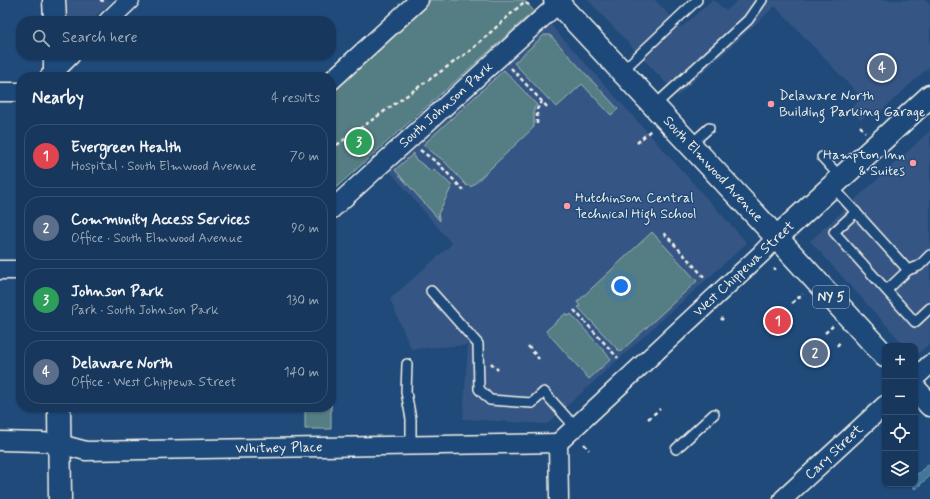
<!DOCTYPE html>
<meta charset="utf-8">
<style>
:root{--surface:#17385c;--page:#244365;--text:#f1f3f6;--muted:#9eacbb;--line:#365272;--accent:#ea580c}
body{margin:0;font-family:Mynerve,sans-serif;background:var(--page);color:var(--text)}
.controls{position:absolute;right:12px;bottom:12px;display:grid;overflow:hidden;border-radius:8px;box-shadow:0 1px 3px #0004}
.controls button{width:36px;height:36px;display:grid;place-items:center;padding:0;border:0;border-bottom:1px solid var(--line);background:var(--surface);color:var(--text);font:20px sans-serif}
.you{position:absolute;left:621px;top:286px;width:14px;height:14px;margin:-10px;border:3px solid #fff;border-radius:50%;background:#1a73e8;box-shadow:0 0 0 6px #1a73e833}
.badge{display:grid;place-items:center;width:26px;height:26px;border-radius:50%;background:var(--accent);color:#fff;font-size:13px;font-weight:700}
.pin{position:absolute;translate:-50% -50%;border:2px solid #fff;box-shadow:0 1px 4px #0006}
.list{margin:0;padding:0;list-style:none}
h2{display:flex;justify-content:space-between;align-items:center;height:52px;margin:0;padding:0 16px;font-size:17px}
h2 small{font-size:13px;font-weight:400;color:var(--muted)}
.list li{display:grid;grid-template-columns:26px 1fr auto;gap:12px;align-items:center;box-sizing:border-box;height:64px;margin:0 8px 8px;padding:0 8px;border:1px solid var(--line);border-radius:16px}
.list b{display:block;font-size:15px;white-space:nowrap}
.list p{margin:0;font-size:13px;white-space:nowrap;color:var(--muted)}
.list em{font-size:13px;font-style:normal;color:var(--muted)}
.icon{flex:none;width:22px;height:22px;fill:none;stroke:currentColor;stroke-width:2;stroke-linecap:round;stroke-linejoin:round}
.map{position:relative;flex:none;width:930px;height:499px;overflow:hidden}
.search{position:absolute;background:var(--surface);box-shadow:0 1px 3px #0004;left:16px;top:16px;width:320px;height:44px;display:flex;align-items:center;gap:10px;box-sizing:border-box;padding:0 14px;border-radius:16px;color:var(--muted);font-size:15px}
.panel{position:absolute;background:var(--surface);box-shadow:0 1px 3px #0004;left:16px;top:72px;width:320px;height:340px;border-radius:16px}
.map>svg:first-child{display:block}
</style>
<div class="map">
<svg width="930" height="499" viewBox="0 0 930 499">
<rect width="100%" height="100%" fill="#1f4a7a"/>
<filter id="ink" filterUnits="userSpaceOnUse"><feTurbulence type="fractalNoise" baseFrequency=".025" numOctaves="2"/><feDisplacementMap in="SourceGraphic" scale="8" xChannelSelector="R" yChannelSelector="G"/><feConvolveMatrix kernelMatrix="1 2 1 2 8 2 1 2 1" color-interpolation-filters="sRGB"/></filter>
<g filter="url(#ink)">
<!-- built -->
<g fill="#355684">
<polygon points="66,0 113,0 90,21 71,21 70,20 67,16"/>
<polygon points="588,0 655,0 679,26 682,27 712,0 714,0 726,11 738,0 925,0 930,5 930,66 877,115 871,110 861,120 850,109 862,98 775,6 678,96"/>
<polygon points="549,23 747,243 547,424 463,419 468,345 411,349 390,299 452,244 388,169"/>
<polygon points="930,131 930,343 915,356 915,346 905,346 810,241"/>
</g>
<!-- green -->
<g fill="#557d84" stroke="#a4b7b6">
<polygon points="431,0 524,0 534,11 331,192 331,92"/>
<polygon points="544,35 550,35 618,109 611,115 582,84 557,107 555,106 514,63"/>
<polygon points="504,70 537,105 534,108 534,127 471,187 469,185 467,186 444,161 423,145"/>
<polygon points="414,153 414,158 431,171 434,169 452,186 438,214 440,221 395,170"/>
<polygon points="652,232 697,281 620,352 578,307 580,306 577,302"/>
<polygon points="566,313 569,316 571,314 611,359 589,379 546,331"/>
<polygon points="331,355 331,429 305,429 305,407 331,407"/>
</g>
<!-- water -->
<polygon fill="#3f779b" stroke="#87a8ba" points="929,464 930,465 930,476 915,489 911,484 915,484 915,476"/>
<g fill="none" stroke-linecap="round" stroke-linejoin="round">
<defs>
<g id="service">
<polyline points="622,71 697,0"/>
<polyline points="654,106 748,20 762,0"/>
<polyline points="690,145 709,128"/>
<polyline points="822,157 841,178"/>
<polyline points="832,186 908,270 919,266 930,255"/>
<polyline points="856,212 834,232 915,322 930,308"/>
<polyline points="887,290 908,270"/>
<polyline points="431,291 478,344 479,389 490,400 532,403 544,392 575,427"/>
<polyline points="407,364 406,392 411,419 411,445"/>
<polyline points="676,449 714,414"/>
</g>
<g id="minor">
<polyline points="108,21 130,0"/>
<polyline points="49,77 71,55"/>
<polyline points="331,81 419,0"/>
<polyline points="0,92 21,92"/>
<polyline points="331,210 562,0"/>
<polyline points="0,270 21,270"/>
<polyline points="915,378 930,364"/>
<polyline points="0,441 41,442 60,444 86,451 558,443"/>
<polyline points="558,443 761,254 777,237"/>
<polyline points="558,443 559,499"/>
<polyline points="783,499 885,405"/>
</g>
<g id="secondary">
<polyline points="54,0 55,21"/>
<polyline points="55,77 55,55"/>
<polyline points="59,407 60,499"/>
</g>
<g id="primary">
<polyline points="555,0 766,226 885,356"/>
<polyline points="777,237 930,96"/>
<polyline points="915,389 930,405"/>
</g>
</defs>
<!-- service casing -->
<use href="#service" stroke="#f4f1e8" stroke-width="12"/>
<!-- minor casing -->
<use href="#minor" stroke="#f4f1e8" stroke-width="21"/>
<!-- secondary casing -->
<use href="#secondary" stroke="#f4f1e8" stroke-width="25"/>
<!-- primary casing -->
<use href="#primary" stroke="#f4f1e8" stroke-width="25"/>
<!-- path -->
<g stroke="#f4f1e8" stroke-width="2.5" stroke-dasharray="4 3" stroke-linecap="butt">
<polyline points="100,0 104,1"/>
<polyline points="511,68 549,109"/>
<polyline points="537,124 537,109 542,102"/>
<polyline points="860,126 865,132"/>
<polyline points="637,143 651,130"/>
<polyline points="331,149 471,50 524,2 531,6"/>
<polyline points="420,150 439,164 463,190"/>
<polyline points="664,233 705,278"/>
<polyline points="775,270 775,268"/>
<polyline points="792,303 803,294"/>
<polyline points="574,310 618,358"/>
<polyline points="721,318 723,320"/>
<polyline points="825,333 833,326"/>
<polyline points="528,346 539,359"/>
<polyline points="837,346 841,341"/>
<polyline points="491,363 498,370"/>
<polyline points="648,419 660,409"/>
<polyline points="584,444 589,450"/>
</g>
<!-- service -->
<use href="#service" stroke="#1f4a7a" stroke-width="9"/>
<!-- minor -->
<use href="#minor" stroke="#1f4a7a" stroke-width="18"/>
<!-- secondary -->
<use href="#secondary" stroke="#1f4a7a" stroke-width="22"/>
<!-- primary -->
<use href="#primary" stroke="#1f4a7a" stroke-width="22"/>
</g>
</g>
<!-- markers -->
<g fill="#ff9aa2" stroke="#1f4a7a" stroke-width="1.5">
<circle cx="771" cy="104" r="4"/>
<circle cx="913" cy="163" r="4"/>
<circle cx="567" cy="206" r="4"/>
</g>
<g text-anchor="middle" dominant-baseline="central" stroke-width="3" stroke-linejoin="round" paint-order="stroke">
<!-- shield labels -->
<rect fill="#1f4a7a" stroke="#b4bfc7" stroke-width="1" x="813" y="286" width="36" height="22" rx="3"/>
<g font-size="13" font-weight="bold" fill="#f4f1e8">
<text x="831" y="297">NY 5</text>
</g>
<!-- poi labels -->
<g font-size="14" fill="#f4f1e8" stroke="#1f4a7a" text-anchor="start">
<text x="779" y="96">Delaware North<tspan x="779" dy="16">Building Parking Garage</tspan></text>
<text x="905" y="155" text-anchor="end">Hampton Inn<tspan x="905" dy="16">&amp; Suites</tspan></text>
<text x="575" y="198">Hutchinson Central<tspan x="575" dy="16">Technical High School</tspan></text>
</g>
<!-- street labels -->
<g font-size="14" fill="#f4f1e8" stroke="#1f4a7a">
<text transform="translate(446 105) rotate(-42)">South Johnson Park</text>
<text transform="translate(713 169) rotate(47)">South Elmwood Avenue</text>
<text transform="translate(744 269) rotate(-43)">West Chippewa Street</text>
<text transform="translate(279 448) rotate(-1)">Whitney Place</text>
<text transform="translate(834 452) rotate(-43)">Cary Street</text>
</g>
</g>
</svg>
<div class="controls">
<button>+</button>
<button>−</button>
<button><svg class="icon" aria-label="locate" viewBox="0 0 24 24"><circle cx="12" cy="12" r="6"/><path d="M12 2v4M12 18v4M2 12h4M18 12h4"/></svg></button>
<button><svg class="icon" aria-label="layers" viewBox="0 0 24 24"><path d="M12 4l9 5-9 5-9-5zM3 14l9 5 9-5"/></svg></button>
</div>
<div class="you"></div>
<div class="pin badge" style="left:778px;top:321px;background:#e0444e">1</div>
<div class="pin badge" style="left:815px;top:353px;background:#5c6f8a">2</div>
<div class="pin badge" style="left:359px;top:142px;background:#2e9e5b">3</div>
<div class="pin badge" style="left:882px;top:68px;background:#5c6f8a">4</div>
<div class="search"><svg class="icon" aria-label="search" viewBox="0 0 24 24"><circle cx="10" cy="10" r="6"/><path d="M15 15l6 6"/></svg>Search here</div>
<section class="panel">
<h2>Nearby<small>4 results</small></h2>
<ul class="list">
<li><span class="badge" style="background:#e0444e">1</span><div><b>Evergreen Health</b><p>Hospital · South Elmwood Avenue</p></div><em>70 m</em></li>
<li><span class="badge" style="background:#5c6f8a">2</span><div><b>Community Access Services</b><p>Office · South Elmwood Avenue</p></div><em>90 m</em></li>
<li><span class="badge" style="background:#2e9e5b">3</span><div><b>Johnson Park</b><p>Park · South Johnson Park</p></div><em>130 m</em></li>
<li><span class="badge" style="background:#5c6f8a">4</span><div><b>Delaware North</b><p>Office · West Chippewa Street</p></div><em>140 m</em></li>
</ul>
</section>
</div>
